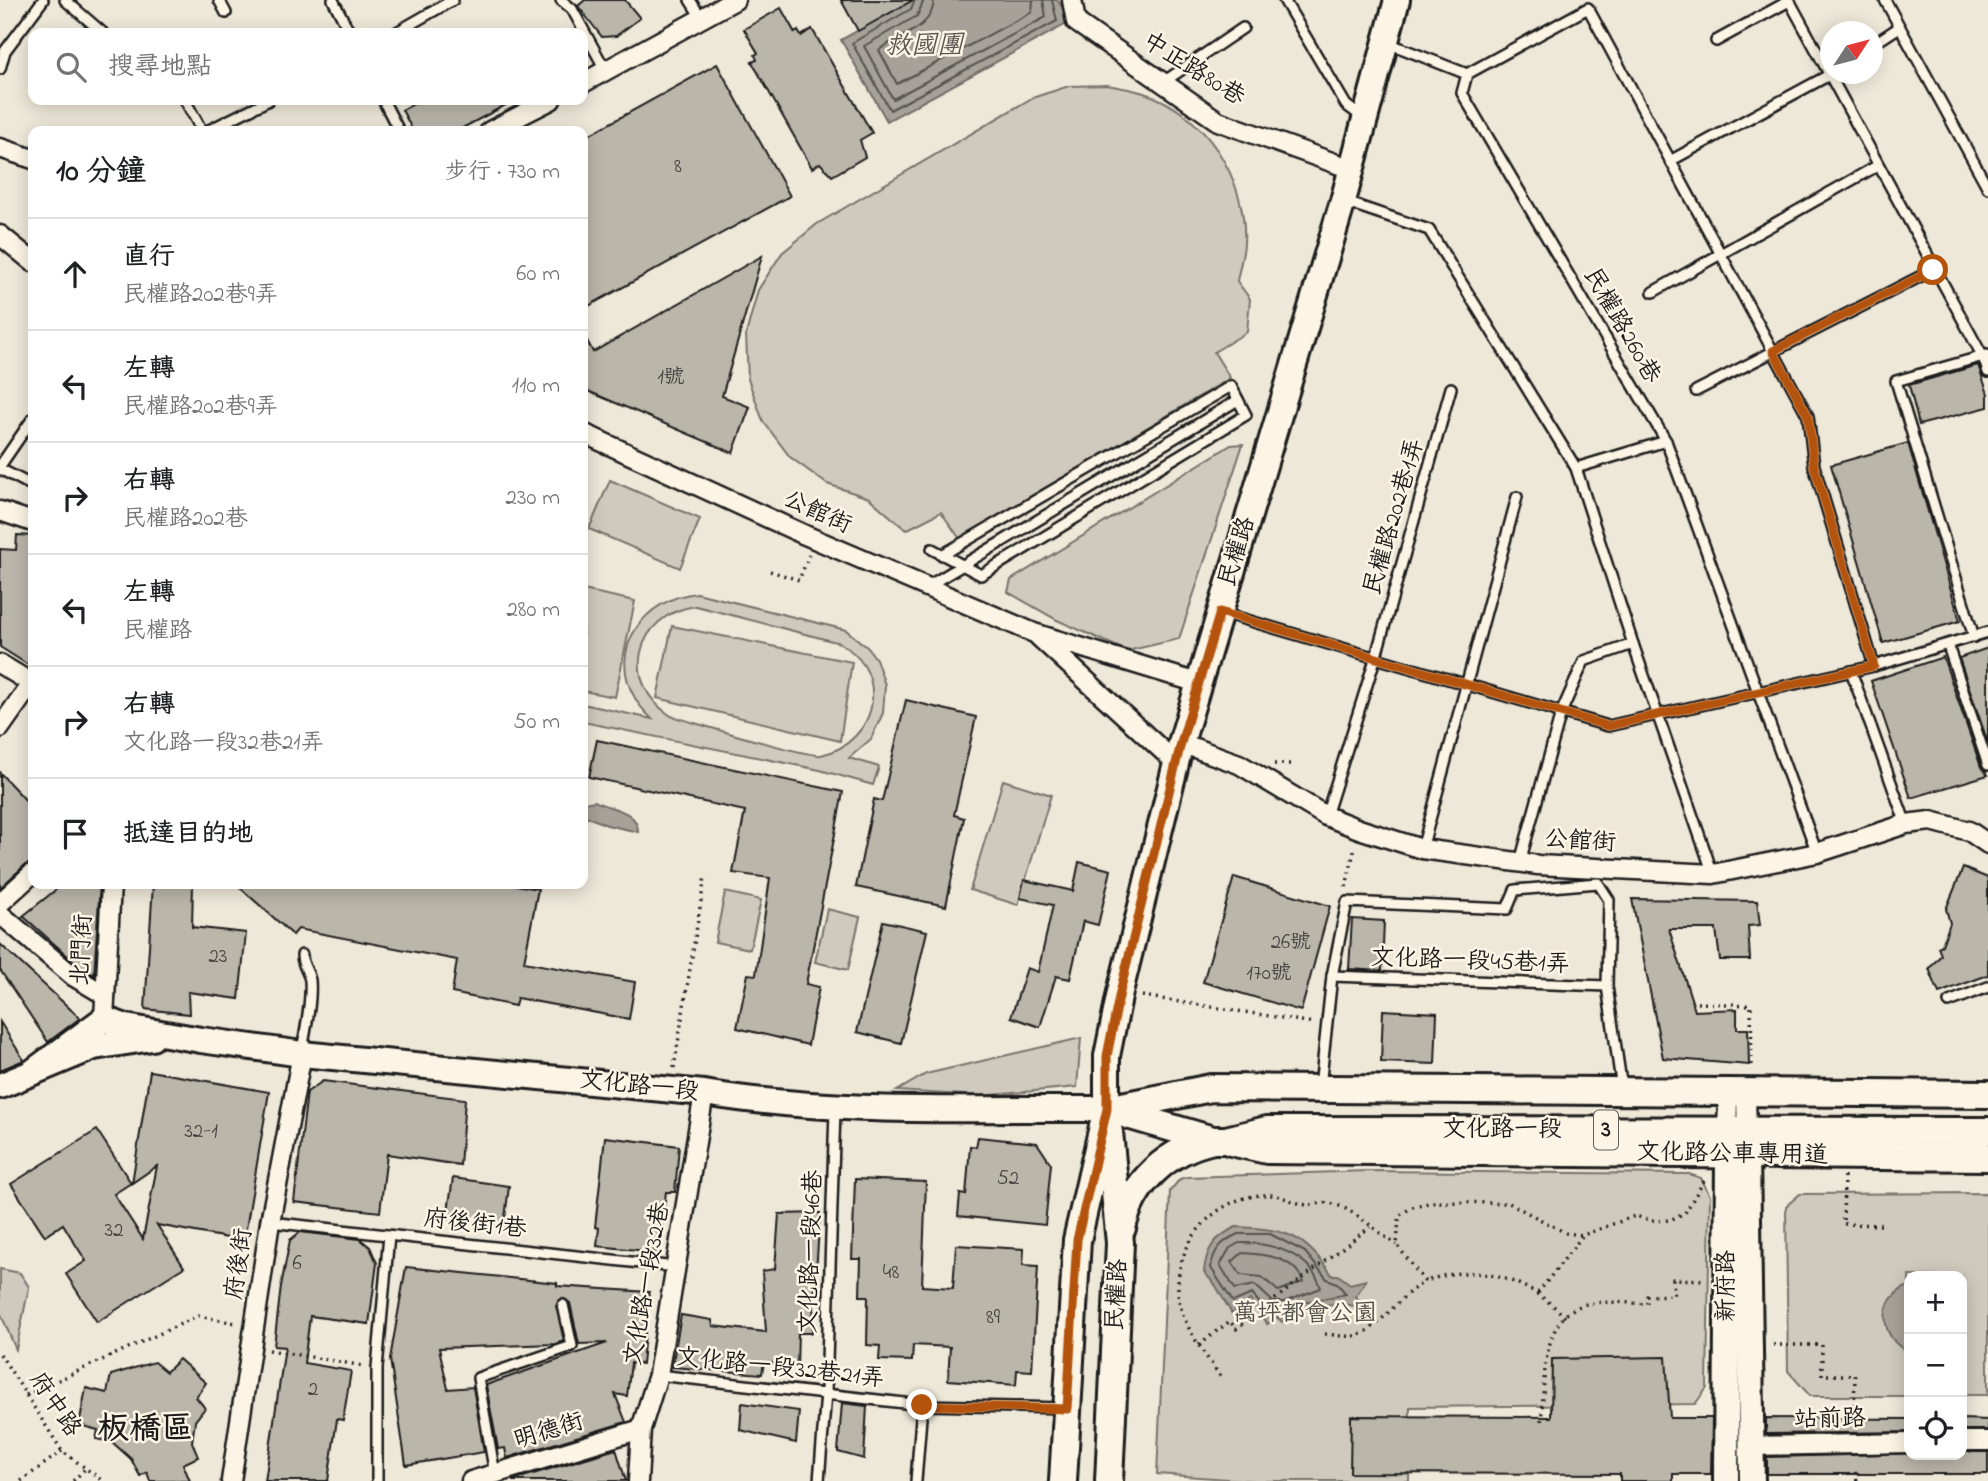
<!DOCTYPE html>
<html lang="zh-TW">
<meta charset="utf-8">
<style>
:root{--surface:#fff;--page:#f2f2f2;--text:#202124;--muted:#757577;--line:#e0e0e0}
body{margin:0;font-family:"Indie Flower","LXGW WenKai TC",sans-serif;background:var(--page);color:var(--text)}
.controls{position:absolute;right:21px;bottom:21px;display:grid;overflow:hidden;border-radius:14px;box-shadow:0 4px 18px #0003}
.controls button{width:63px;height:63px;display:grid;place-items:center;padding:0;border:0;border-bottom:2px solid var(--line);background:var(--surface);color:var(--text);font:35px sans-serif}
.compass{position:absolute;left:1820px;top:21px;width:63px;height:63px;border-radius:50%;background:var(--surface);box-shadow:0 4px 18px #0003;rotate:54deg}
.stop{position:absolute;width:21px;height:21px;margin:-16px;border:5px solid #b45309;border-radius:50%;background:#fff}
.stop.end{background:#b45309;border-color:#fff;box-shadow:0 2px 7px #0008}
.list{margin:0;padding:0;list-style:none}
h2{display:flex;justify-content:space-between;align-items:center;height:91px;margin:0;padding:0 28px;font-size:30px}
h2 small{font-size:23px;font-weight:400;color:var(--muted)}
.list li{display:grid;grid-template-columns:46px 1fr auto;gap:21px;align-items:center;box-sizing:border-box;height:112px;padding:0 28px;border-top:2px solid var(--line)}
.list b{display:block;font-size:26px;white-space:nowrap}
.list p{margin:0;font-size:23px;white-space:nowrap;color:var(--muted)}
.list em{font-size:23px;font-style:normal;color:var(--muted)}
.icon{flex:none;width:38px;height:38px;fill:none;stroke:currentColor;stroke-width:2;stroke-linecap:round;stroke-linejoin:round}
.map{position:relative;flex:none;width:1988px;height:1481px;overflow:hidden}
.search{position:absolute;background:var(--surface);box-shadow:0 4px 18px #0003;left:28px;top:28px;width:560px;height:77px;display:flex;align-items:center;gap:18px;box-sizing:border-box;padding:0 24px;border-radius:14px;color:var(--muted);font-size:26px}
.panel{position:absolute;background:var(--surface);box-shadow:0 4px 18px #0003;left:28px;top:126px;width:560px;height:763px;border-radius:14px}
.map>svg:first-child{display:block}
</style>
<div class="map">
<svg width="1988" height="1481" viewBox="0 0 1988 1481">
<rect width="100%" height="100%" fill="#eee8d9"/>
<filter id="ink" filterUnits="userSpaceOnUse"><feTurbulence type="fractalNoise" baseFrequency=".0143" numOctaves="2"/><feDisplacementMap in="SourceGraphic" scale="14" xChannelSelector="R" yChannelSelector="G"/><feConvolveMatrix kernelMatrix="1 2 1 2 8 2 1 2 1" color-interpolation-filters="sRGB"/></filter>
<g filter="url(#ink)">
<!-- green -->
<g fill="#cfcabd" stroke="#76736c" stroke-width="2" fill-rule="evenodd">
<path d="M1107,85C1119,87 1132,89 1144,93C1205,113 1248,180 1244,244C1243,257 1239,269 1237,281L1250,299L1247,332L1214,352L1230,378L960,539L941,512L906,530L869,498L827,484L790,457L763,421L748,379L746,334L758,290L782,253L817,224L1032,98L1069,86Z"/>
<polygon points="1243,444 1179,639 1127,651 1057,620 1008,592 1011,580 1231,445"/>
<polygon points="610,480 700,519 680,568 589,529"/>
<polygon points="583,590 635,601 615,697 583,691"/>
<path d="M697,593L846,630L868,648L876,659L885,685L883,713L871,739L849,758L879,767L873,785L820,770L583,722V704L652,719C646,713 639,706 635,698C606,648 646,598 697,593ZM696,606L840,643C861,656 874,675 872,700C870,727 847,750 821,755C808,758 693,722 671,716C619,683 635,614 696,606Z"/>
<polygon points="672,626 852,662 840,741 657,698"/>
<polygon points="1003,780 1051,795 1018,905 970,890"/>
<polygon points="725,892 761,900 750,949 715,942"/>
<polygon points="827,909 860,917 848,970 815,962"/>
<polygon points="1081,1038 1077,1087 981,1096 897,1091 926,1074"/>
<polygon points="1368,1171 1689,1174 1701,1178 1710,1196 1707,1388 1695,1404 1410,1407 1409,1481 1256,1481 1157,1474 1170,1191 1180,1179 1187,1177"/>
<polygon points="1988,1193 1988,1395 1962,1395 1962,1276 1909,1276 1909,1396 1810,1396 1788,1371 1786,1206 1800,1194"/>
<polygon points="0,1269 20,1273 29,1287 16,1350 0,1312"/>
</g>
<!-- water -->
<g fill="#a7a299" stroke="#6f6c67" stroke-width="2">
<polygon points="913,0 1058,0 1070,22 887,121 841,40"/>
<path d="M595,801C610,810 638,809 638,832L607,825L583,815V803Z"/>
<path d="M1236,1227C1285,1229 1303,1233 1332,1275H1338L1350,1284L1366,1280L1356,1296L1362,1308C1334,1299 1307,1307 1282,1322L1277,1317L1267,1324L1250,1300L1232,1314L1216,1286L1204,1272C1206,1248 1215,1237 1236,1227Z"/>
<path d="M1909,1286V1352C1879,1339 1876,1298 1909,1286Z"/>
</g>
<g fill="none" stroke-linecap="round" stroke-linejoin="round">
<!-- shore -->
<g stroke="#54524e" stroke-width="2">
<polyline points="915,0 911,9 852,43 890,110 1057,21 1052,0"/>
<polyline points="924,0 917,16 864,46 893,99 1046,17 1043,0"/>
<path d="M934,0C933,30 898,35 879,50L897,84L1032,12L1033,0"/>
<path d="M1238,1234H1270L1305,1252L1327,1279L1337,1283L1346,1294L1298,1304L1285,1312L1268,1313L1252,1294L1233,1302L1211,1268C1213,1250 1222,1241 1238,1234Z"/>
<path d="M1239,1243C1271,1242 1311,1254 1321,1288L1284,1302H1273L1255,1285L1235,1289L1220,1265L1230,1248Z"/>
<path d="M1242,1253C1264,1254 1295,1257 1303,1282L1278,1291L1262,1277L1241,1275L1232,1262Z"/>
</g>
</g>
<!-- building -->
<g fill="#bab6aa" stroke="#1c1c1c" stroke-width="2">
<polygon points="585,0 625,0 640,18 616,36 602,37 578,6"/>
<polygon points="841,0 913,0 858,31"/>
<polygon points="781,8 795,33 798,31 801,36 812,29 872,133 860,140 865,157 832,176 820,163 812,168 752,62 757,60 755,55 758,53 744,29"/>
<polygon points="717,64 790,196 583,309 583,138"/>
<polygon points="421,100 515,100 457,131 413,131 402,110"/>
<polygon points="762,256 722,396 750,407 733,453 583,389 583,333 593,352"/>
<polygon points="1978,365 1988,394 1988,407 1919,425 1909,385"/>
<polygon points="1908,443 1960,621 1883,643 1831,465"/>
<polygon points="17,535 33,536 33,668 0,647 0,549 16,550"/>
<polygon points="1988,648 1988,743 1959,658"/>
<polygon points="1943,657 1981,767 1988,775 1911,798 1871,681"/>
<polygon points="906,700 976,717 954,815 964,818 946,906 856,887 874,799 882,801"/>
<polygon points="597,740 843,792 806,984 819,987 808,1045 737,1028 748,974 756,975 770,878 733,873 745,811 589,777"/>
<polygon points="0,773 33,808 33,862 25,865 0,888"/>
<polygon points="1079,862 1111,870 1098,925 1083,921 1070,979 1056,976 1040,1027 1011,1017 1027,968 1038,972 1053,905 1020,898 1024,880 1073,891"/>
<polygon points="1963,868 1988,878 1988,975 1939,993 1929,969 1941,955 1938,947 1942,945 1950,923 1946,909"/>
<polygon points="1234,877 1330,906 1301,1011 1203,982"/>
<polygon points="63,884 100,884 94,975 80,967 23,916"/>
<polygon points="153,884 193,884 192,927 246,933 239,999 188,992 189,1014 145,1009"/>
<polygon points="236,884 511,884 538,889 524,962 635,982 629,1019 517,998 515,1006 452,993 457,960 298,929 293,935"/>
<polygon points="1632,899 1757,901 1760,925 1748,926 1750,960 1720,960 1716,929 1669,929 1695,1011 1737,1009 1737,1029 1748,1029 1749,1065 1663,1058"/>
<polygon points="1352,919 1384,921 1382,971 1349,969"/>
<polygon points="883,921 927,931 901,1043 857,1032"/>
<polygon points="0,944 80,1018 48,1042 0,970"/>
<polygon points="1383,1010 1437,1013 1435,1064 1381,1062"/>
<polygon points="0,1022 24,1060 0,1070"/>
<polygon points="150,1071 269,1092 244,1241 157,1225 184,1267 97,1322 66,1274 86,1261 74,1242 63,1224 45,1236 11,1184 97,1130 131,1183 114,1194 143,1239 157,1166 132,1183"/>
<polygon points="323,1081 465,1099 460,1165 387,1154 380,1212 294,1202 307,1092"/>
<polygon points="605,1137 679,1146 675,1192 666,1192 658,1252 597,1246 599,1228 595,1227"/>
<polygon points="978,1137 1037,1143 1051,1164 1045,1225 958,1216 960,1194 966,1195 970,1146 976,1147"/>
<polygon points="453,1178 509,1186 504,1226 447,1218"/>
<polygon points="855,1179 926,1182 922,1286 953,1288 956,1245 1024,1249 1023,1265 1038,1266 1032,1371 1017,1370 1016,1385 948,1380 950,1347 913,1345 912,1361 879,1360 880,1346 867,1345 868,1296 860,1296 861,1259 852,1259"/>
<polygon points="820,1213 812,1333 798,1333 797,1368 764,1362 762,1374 672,1367 681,1315 712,1320 713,1326 766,1332 762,1271 775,1269 779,1214"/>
<polygon points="300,1232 360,1239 370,1247 377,1263 369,1324 310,1316 304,1363 351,1371 343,1420 337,1419 328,1481 265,1481 285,1347 274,1346 281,1286 290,1240"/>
<polygon points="406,1267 557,1283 557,1286 649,1292 642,1364 631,1363 627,1396 615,1394 626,1422 507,1458 505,1448 498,1449 486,1385 607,1343 579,1344 570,1303 562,1298 556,1306 564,1341 555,1344 439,1348 448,1389 473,1387 484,1452 406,1465 390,1359"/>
<polygon points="1666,1357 1670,1418 1712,1418 1711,1474 1673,1474 1673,1481 1620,1481 1620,1474 1350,1473 1351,1416 1551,1417 1552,1359"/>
<polygon points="179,1359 206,1383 196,1397 205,1408 195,1421 192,1442 198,1457 183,1464 190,1481 150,1481 147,1472 140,1476 131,1459 112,1442 96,1439 98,1430 79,1425 86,1388 107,1393 111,1375 154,1362 166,1372"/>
<polygon points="742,1403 799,1411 796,1443 740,1430"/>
<polygon points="842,1403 867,1406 864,1459 838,1452"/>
<polygon points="1766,1418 1909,1419 1909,1432 1766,1434"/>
<polygon points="1962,1419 1988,1420 1988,1430 1962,1430"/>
<polygon points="616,1449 626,1481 513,1481 513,1480"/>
<polygon points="1962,1452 1988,1452 1988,1474 1767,1474 1767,1457"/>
</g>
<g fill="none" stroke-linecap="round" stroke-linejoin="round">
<defs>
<g id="lane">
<polyline points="65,0 103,33"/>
<polyline points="219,0 226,13"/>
<polyline points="333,0 350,33"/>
<polyline points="561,0 572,9 606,71"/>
<polyline points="690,0 702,19"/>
<polyline points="1284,0 1346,105 1362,117"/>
<polyline points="1789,0 1983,357 1988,372"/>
<polyline points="1885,0 1988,188"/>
<polyline points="395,33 453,0"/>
<polyline points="1716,41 1789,1"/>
<polyline points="1388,43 1467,74 1462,93 1666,441 1817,853"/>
<polyline points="1872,45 1898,28"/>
<polyline points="0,69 5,51 43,0"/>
<polyline points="1467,74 1588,8 1808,416 1814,466 1874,666"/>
<polyline points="1162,83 1243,28"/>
<polyline points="185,100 202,131"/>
<polyline points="383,100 399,131"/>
<polyline points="207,131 269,100"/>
<polyline points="1670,161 1831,74"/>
<polyline points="1346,202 1429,230 1576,468 1633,644 1713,874"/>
<polyline points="1653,292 1877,166"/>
<polyline points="1696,391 1933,270"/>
<polyline points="0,466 33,418"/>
<polyline points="1576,468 1666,441"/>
<polyline points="0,469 33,486"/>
<polyline points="932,549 981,575 1246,415 1231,386 942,555"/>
<polyline points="928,586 1238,400"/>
<polyline points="1223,613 1608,726 1874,666 1988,632"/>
<polyline points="1974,637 1896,381 1987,355"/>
<polyline points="1948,646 1988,765"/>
<polyline points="1851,671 1906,824"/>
<polyline points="1326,816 1376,656 1451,388"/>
<polyline points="1422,849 1517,497"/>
<polyline points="1520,862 1561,713 1584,661 1633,644"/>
<polyline points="1332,976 1607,986"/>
<polyline points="1949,1002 1988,987"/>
<path d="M302,1052C305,1030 312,1003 310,980C308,970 302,966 302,955"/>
<polyline points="1320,1087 1332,976 1347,902 1507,909 1515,890 1598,883 1609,900 1607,986 1622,1089"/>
<polyline points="270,1222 676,1267"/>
<polyline points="658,1375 922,1405 1064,1408"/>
<polyline points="495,1474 478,1378 572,1346 563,1305"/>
<polyline points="377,1481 377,1368 389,1235"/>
<polyline points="819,1481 826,1393 835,1110"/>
<polyline points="916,1481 922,1405"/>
</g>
<g id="street">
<polyline points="1072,0 1076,22 1218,121 1351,169"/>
<polyline points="583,83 735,0"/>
<polyline points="490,131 551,100"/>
<polyline points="0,148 33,159"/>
<polyline points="0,235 33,262"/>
<polyline points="583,433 805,535 1034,633 1198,683"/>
<polyline points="0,511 33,522"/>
<polyline points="1039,637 1176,763"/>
<polyline points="0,664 33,684"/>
<polyline points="0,728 31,684"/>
<polyline points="1181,743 1239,764 1326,816 1359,829 1422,849 1538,865 1713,874 1817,853 1906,824 1931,821 1969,831 1988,844"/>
<polyline points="0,903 33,873"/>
<polyline points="0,914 73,976 105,995"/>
<polyline points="104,1019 111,884"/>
<polyline points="1746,1092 1747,1141"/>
<polyline points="1727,1141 1728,1092"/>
<polyline points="1962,1441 1988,1441"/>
<polyline points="1753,1446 1909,1443"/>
<polyline points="231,1481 270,1222 302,1054"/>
<polyline points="471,1481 641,1429"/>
<polyline points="638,1481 641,1429 658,1375 704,1093"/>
</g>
<g id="secondary">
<path d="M34,1071L104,1019L126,1027L201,1040L302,1054L704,1093C837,1115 972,1108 1107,1109V1056L1120,992L1181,743L1343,201L1397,0"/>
<polyline points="0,1086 94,1047 152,1038"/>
<polyline points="1747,1155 1752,1481"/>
<polyline points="1726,1481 1728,1155"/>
</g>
<g id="primary">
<polyline points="1112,1108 1211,1088 1988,1094"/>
<polyline points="1107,1109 1213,1140 1226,1140 1267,1130 1988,1131"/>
<polyline points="1109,1132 1120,1243 1109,1481"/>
<polyline points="1231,1142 1267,1150 1988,1157"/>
<path d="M1122,1228C1132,1182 1168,1150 1213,1140"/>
<polyline points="1063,1481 1077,1240 1107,1109"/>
</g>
</defs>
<!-- lane casing -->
<use href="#lane" stroke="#1c1c1c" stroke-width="14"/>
<!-- street casing -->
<use href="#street" stroke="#1c1c1c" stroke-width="23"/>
<!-- secondary casing -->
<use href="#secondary" stroke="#1c1c1c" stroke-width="30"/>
<!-- primary casing -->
<use href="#primary" stroke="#1c1c1c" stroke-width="32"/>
<!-- path -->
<g stroke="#1c1c1c" stroke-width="3.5" stroke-dasharray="2 5" stroke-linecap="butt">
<polyline points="770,571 799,580 809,555"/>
<polyline points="1274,764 1290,764"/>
<polyline points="1346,887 1355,847"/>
<polyline points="1142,996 1314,1023"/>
<polyline points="1697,1003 1751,1005 1752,1068"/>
<polyline points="674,1068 705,876"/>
<polyline points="1844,1176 1843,1224 1884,1225"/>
<polyline points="1538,1293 1583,1235"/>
<path d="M1565,1317C1530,1280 1474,1260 1425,1282L1397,1245L1399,1216L1412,1207L1432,1202L1509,1203L1566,1233L1583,1235L1635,1216L1655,1221L1670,1220L1685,1213L1705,1179"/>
<path d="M1325,1334C1335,1335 1349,1338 1359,1335C1382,1326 1400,1294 1425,1282"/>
<polyline points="1199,1345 1230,1321 1236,1329 1370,1227"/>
<polyline points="1773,1345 1822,1345 1822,1375 1855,1375 1854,1414"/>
<polyline points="269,1350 364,1366"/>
<polyline points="0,1354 62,1451 103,1481"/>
<path d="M1220,1376C1203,1351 1179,1322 1178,1290C1176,1239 1220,1192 1272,1195C1284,1196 1295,1204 1308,1205C1314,1205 1322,1202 1329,1203C1353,1207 1376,1232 1397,1245"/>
<polyline points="26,1395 198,1316 236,1323"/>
<path d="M1541,1421C1546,1382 1538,1309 1593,1303C1610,1301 1629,1303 1647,1304V1296L1674,1295L1673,1279L1705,1280"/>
<polyline points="1855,1472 1857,1481"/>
<polyline points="21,1481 62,1451"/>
<polyline points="73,1481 86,1468"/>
</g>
<!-- lane -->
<use href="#lane" stroke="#fcf5e5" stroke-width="9"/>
<!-- street -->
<use href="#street" stroke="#fcf5e5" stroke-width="18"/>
<!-- secondary -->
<use href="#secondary" stroke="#fcf5e5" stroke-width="24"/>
<!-- primary -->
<use href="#primary" stroke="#fcf5e5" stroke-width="26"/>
</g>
</g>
<g fill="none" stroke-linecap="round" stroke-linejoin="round" filter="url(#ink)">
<!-- route -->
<polyline stroke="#b45309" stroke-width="9" points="922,1405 1067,1409 1077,1240 1107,1109 1107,1056 1120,992 1181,743 1220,612 1608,726 1874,666 1814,466 1808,416 1773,351 1933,270"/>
</g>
<g text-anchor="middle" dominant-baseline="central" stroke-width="5" stroke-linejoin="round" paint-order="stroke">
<!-- number labels -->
<g font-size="21" fill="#444240">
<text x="678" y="167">8</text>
<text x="671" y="378">1號</text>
<text x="1291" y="943">26號</text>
<text x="218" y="957">23</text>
<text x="1269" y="974">170號</text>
<text x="201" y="1132">32-1</text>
<text x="1008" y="1179">52</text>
<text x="114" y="1231">32</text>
<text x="297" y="1264">6</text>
<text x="891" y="1273">48</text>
<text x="993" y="1318">89</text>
<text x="313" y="1390">2</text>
</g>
<!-- shield labels -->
<rect fill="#fcf5e5" stroke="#5f5d58" stroke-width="2" x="1594" y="1110.5" width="24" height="39" rx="5"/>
<g font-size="23" font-weight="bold" fill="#1c1c1c">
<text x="1606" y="1130">3</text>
</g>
<!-- street labels -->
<g font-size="24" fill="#1c1c1c" stroke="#fcf5e5">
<text transform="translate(1193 70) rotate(32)">中正路80巷</text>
<text transform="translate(1621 326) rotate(60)">民權路260巷</text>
<text transform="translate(817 513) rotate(24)">公館街</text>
<text transform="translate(1395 517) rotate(-74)">民權路202巷1弄</text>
<text transform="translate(1238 552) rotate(-73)">民權路</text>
<text transform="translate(1580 842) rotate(4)">公館街</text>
<text transform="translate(83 950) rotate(-87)">北門街</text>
<text transform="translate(1470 962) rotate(2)">文化路一段45巷1弄</text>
<text transform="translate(639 1087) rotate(6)">文化路一段</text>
<text x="1502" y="1130">文化路一段</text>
<text transform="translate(1732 1155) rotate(1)">文化路公車專用道</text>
<text transform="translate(475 1225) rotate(6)">府後街1巷</text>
<text transform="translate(812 1252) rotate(-88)">文化路一段46巷</text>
<text transform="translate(240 1264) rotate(-82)">府後街</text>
<text transform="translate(648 1284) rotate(-80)">文化路一段32巷</text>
<text transform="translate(1727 1286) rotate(-90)">新府路</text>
<text transform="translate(1118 1295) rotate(-87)">民權路</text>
<text transform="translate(780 1369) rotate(6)">文化路一段32巷21弄</text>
<text transform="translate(54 1405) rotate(56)">府中路</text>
<text transform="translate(1830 1420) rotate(-1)">站前路</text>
<text transform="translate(549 1432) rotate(-17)">明德街</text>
</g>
<!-- park labels -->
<g font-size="24" fill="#52504c" stroke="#fcf5e5">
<text x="1305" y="1314">萬坪都會公園</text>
</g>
<!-- water labels -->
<g font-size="26" font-style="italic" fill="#5b5854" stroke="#fcf5e5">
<text x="924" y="47">救國團</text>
</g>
<!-- district labels -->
<g font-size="32" font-weight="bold" fill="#1c1c1c" stroke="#fcf5e5">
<text x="145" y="1430">板橋區</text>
</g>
</g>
</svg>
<div class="controls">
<button>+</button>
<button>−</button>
<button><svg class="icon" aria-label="locate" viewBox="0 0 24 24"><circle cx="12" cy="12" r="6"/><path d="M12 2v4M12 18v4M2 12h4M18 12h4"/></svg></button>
</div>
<svg class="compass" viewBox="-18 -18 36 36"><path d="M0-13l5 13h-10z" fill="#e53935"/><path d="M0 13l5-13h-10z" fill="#757577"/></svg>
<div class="stop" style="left:1933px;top:270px"></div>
<div class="stop end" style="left:922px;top:1405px"></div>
<div class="search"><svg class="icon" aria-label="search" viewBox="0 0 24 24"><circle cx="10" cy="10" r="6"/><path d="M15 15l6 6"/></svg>搜尋地點</div>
<section class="panel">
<h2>10 分鐘<small>步行 · 730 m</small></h2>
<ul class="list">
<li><svg class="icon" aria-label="ahead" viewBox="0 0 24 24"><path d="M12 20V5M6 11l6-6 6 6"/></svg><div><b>直行</b><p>民權路202巷9弄</p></div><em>60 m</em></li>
<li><svg class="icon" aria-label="left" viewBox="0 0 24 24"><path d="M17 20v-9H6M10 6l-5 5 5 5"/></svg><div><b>左轉</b><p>民權路202巷9弄</p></div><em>110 m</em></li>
<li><svg class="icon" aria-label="right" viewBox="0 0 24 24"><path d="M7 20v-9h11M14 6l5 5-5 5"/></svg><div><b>右轉</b><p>民權路202巷</p></div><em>230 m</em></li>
<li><svg class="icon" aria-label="left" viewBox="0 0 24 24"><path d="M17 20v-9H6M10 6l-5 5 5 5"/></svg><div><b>左轉</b><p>民權路</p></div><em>280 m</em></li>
<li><svg class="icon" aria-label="right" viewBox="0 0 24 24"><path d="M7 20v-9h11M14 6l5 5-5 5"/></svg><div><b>右轉</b><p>文化路一段32巷21弄</p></div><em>50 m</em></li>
<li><svg class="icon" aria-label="arrive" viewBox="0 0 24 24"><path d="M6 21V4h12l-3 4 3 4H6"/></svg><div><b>抵達目的地</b></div></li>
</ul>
</section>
</div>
